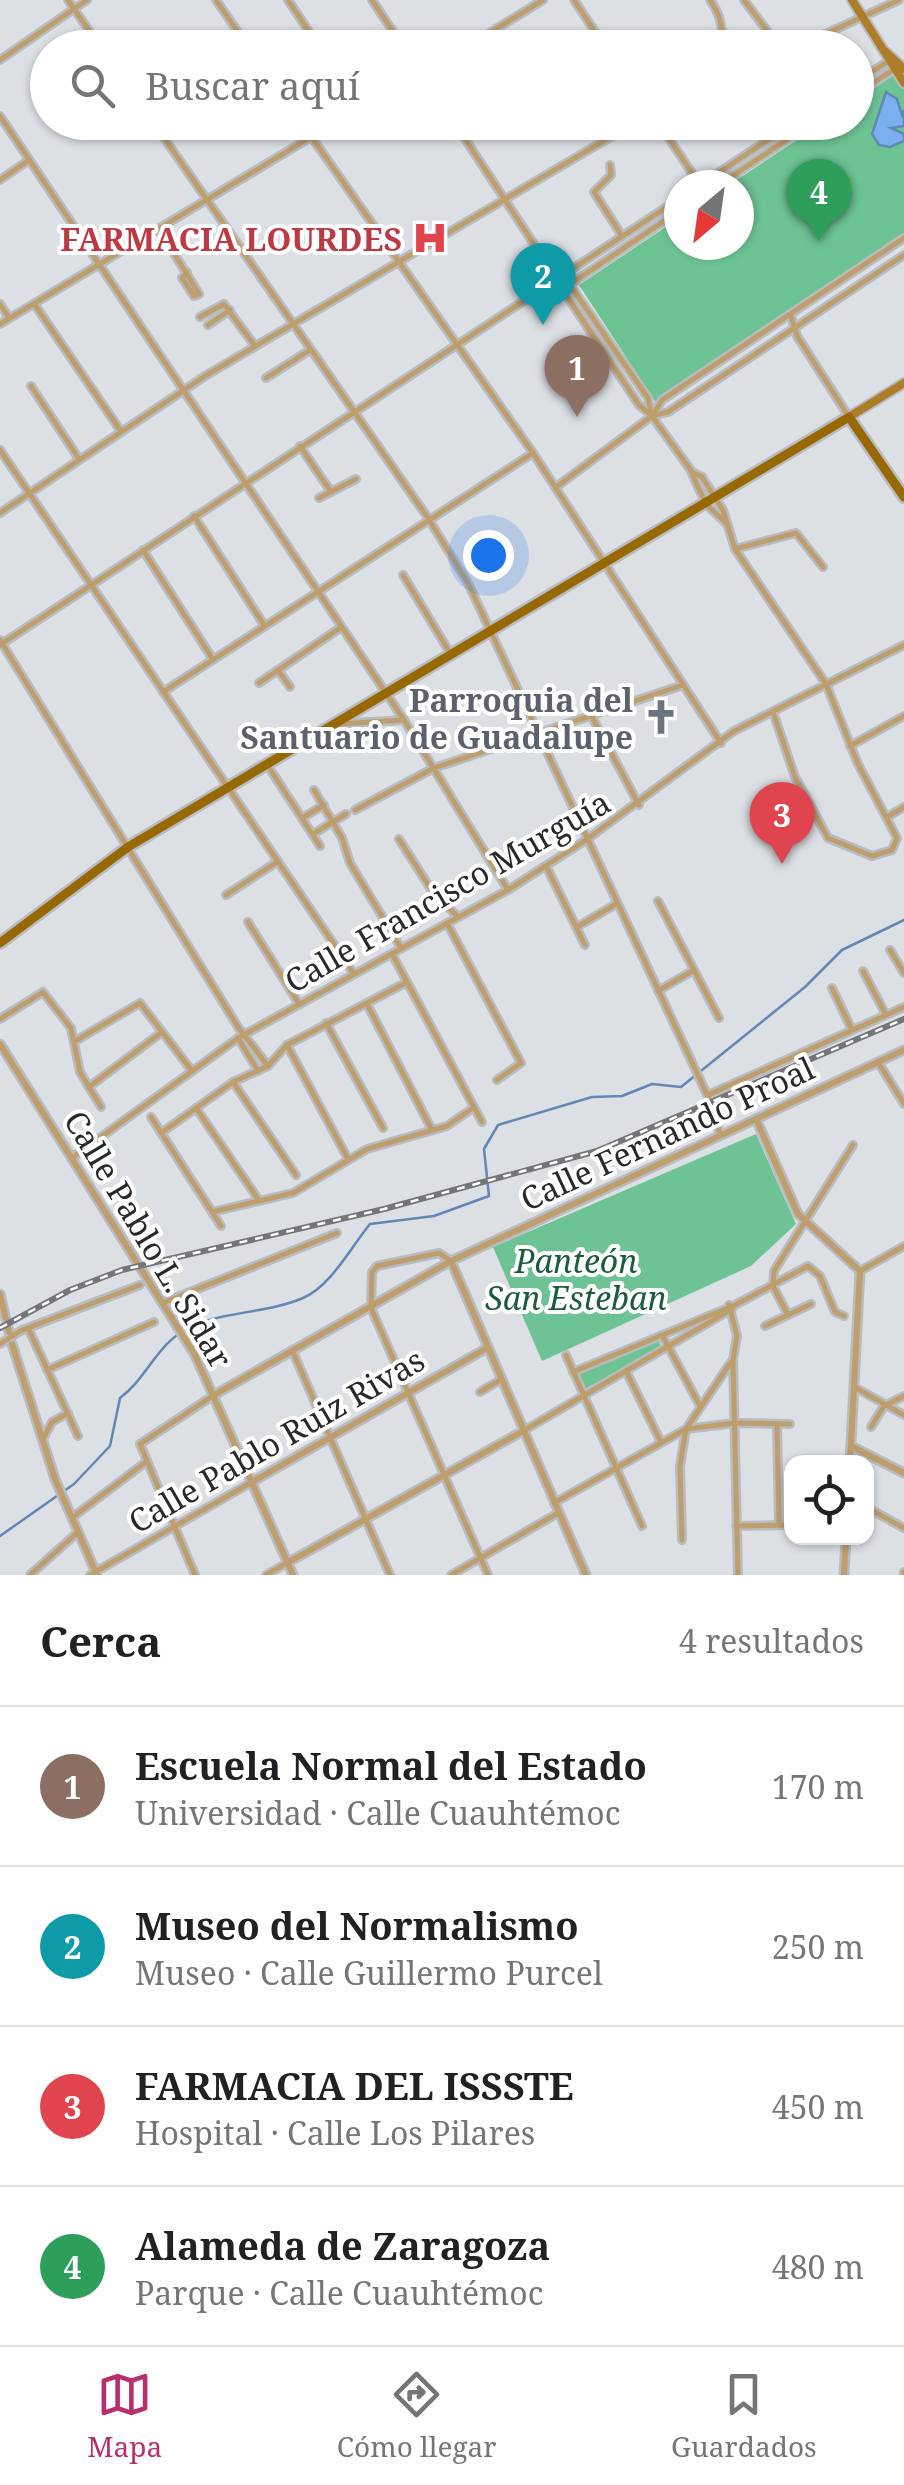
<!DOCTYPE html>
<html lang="es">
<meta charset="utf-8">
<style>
:root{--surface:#fff;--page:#f2f2f2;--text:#202124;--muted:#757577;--line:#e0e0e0;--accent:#b82f6d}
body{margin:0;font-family:"Noto Serif",serif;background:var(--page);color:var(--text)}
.controls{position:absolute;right:30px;bottom:30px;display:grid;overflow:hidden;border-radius:20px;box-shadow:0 2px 8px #0004}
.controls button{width:90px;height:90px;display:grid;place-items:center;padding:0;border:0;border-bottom:2px solid var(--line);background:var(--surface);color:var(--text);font:50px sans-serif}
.compass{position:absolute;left:664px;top:170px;width:90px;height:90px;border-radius:50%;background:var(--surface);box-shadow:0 2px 8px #0004;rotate:209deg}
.you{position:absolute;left:488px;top:555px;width:35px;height:35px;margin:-25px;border:8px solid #fff;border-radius:50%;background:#1a73e8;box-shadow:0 0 0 15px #1a73e833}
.badge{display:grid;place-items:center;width:65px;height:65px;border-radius:50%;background:var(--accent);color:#fff;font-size:32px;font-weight:700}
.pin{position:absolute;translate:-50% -82px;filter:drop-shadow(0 2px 5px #0008)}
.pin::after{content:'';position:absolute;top:52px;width:35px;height:30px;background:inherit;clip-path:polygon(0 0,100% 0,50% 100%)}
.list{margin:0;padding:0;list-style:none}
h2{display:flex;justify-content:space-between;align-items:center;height:130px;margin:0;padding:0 40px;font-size:42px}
h2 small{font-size:32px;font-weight:400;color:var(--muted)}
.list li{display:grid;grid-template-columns:65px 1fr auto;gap:30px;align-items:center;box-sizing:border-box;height:160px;padding:0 40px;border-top:2px solid var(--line)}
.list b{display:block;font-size:38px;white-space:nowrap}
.list p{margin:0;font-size:32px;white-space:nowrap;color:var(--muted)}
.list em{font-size:32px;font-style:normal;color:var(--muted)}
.icon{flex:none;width:55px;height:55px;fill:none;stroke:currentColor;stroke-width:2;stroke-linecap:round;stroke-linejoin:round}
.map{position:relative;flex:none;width:904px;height:1575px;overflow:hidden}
.search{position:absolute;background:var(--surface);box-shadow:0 2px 8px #0004;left:30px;right:30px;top:30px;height:110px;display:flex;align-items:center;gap:25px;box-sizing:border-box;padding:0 35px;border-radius:55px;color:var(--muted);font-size:38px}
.sheet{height:770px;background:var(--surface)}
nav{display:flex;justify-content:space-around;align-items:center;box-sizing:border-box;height:140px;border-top:2px solid var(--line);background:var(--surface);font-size:28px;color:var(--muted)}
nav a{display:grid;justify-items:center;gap:5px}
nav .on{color:var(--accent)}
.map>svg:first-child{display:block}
</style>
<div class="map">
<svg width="904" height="1575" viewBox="0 0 904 1575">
<rect width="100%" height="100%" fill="#dcdfe4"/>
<!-- green -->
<g fill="#6dc394">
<polygon points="894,75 904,88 904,238 656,403 579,285 679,218 679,245 739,245 739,185 729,185 822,123 856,122 857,100"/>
<polygon points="756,1134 796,1224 751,1266 542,1361 493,1247"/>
<polygon points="659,1340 661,1348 585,1389 579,1374"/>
</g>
<!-- water -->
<polygon fill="#7baff0" stroke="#6287b5" stroke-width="2.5" points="886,92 897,99 902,115 904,110 904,126 891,128 904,134 904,141 890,147 879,145 872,134"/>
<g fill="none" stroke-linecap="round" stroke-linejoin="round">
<!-- stream -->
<path stroke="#6287b5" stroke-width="2.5" d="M0,1536L74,1484L110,1446L120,1398C148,1377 157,1343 190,1327C225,1311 268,1313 303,1298C331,1286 351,1247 370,1224L434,1216L489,1196L484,1149L498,1125L592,1097L622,1096L652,1084L681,1087L805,987L842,950L904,920"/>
<defs>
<g id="minor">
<polyline points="68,0 101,48"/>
<polyline points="216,0 249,48"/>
<polyline points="288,0 320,48"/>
<polyline points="372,0 404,48"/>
<polyline points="574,0 606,48"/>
<path d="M710,0C726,22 718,32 728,48"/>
<polyline points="744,0 780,48"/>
<polyline points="465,48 543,0"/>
<polyline points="795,48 899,0"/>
<polyline points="0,60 87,0"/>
<polyline points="856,82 892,59"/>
<polyline points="856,94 896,68"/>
<polyline points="0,116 404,720 508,890"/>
<polyline points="153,122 428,518 468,583 711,1103 720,1134"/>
<polyline points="301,122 533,453 721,743"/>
<polyline points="454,122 545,261 575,292 612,346 648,398 651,413"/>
<polyline points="658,122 700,185"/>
<polyline points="610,165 611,175 594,192 622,236"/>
<polyline points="0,180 29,160"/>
<polyline points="700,185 795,122"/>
<polyline points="719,185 813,122"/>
<polyline points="159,229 199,294"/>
<polyline points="187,272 182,278 194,296 199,294"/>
<polyline points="557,281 639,405 652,416 692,472 702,477 723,510 735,549 826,684 858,764 897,838 892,850 872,856 828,838 795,777 773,712"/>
<polyline points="569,285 679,211"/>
<polyline points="0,304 9,318"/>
<polyline points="35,305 120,430"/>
<polyline points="791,316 797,336 849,417"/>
<polyline points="200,317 224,304 255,346"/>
<polyline points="0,324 336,122"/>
<polyline points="208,325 230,310"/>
<polyline points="266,378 310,350"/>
<polyline points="31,386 79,459"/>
<polyline points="655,415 668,412 904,255"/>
<polyline points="300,446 331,492"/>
<polyline points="0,450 354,974"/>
<polyline points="692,474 706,504 726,523"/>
<polyline points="556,487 652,416 662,400 904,238"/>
<polyline points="319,498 356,479"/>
<polyline points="0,513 205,376 636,122"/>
<polyline points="194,516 264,625"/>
<polyline points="735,549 796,533 823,567"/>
<polyline points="143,550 212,658"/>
<polyline points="403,575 450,653"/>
<polyline points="0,640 238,1027 268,1066"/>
<polyline points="0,645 679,199"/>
<polyline points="278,670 290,687"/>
<polyline points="259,683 340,628"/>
<polyline points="163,692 533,453"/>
<polyline points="591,715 639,805"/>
<polyline points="338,724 404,720"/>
<polyline points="850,746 904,716"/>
<polyline points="268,766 320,846"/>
<polyline points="314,790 342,838 350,863 401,948"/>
<polyline points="355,810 434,768 683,685"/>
<polyline points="887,817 904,807"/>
<polyline points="302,818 324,805"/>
<polyline points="313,834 346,814"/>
<polyline points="399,839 432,891 457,916"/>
<polyline points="546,866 585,945"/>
<polyline points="226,895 277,862"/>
<polyline points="658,901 719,1018"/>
<polyline points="248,922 299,1004"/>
<polyline points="447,923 521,1063 497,1080"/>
<polyline points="577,927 616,904"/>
<polyline points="890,950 904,973"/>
<polyline points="392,954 482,1122"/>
<polyline points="863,971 886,1015"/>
<polyline points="832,988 852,1030"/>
<polyline points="658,991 694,970"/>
<polyline points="367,1004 432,1130"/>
<polyline points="0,1019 43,992 71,1028 80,1072 101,1107"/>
<polyline points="326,1023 383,1128"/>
<polyline points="238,1038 258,1071"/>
<polyline points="77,1040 140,1003 192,1071"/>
<polyline points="287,1045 348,1159"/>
<polyline points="878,1062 904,1104"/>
<polyline points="233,1082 296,1175"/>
<polyline points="89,1087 162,1032"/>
<polyline points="708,1095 904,1007"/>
<polyline points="196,1108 258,1199"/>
<polyline points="151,1117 221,1226"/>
<polyline points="161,1133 233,1082 268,1066 287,1045 407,982"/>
<polyline points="72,1158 238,1038 508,890 586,840 734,731 904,645"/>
<polyline points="212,1212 293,1193 367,1149 447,1126 473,1108"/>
<polyline points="451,1261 439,1253 377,1266 372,1272 371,1308 488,1575"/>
<polyline points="860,1271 904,1246"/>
<polyline points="165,1302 337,1233"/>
<polyline points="729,1305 737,1336 733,1360 738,1575"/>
<polyline points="788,1315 773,1286 774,1271 853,1145"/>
<polyline points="765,1326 811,1304"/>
<polyline points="29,1330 78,1436"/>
<polyline points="662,1335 700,1406"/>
<polyline points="0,1344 20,1331 140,1285"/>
<polyline points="293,1352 390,1575"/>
<polyline points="566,1355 642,1526"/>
<polyline points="47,1370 154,1322"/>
<polyline points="626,1371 660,1440"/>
<polyline points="573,1372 735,1305 808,1266 820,1276 835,1312 844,1316"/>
<polyline points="856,1388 904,1415"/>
<polyline points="480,1392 500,1380"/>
<polyline points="777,1424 779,1525"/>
<polyline points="871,1427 884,1406 904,1396"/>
<polyline points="523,1431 732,1309"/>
<polyline points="43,1439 52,1422 68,1413"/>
<polyline points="554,1503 686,1429 735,1423 790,1424"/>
<polyline points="866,1507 904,1528"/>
<polyline points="73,1517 146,1462"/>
<polyline points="736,1526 792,1525"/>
<polyline points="682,1540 680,1466 686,1429 731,1362"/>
<polyline points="904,1572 904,1574"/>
<polyline points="30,1575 78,1532"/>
<polyline points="90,1575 252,1482"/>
<polyline points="195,1575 140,1444 214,1395"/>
<polyline points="266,1575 287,1563"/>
<polyline points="451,1575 558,1513"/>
</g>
<g id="tertiary">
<polyline points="0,1044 195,1355 293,1575"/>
<polyline points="756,1119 798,1214 860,1271 850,1462"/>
<polyline points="451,1261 586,1575"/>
<polyline points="0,1294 9,1332"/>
<polyline points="12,1344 55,1479 97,1575"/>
<polyline points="214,1395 451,1261 904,1050"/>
<polyline points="851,1446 904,1473"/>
<polyline points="252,1482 487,1348"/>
<polyline points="287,1563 523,1431"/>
<polyline points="844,1575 846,1538"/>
</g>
<g id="secondary">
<polyline points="852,0 904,83"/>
<polyline points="886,52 904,69"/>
<polyline points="849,417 904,383"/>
</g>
<polyline id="primary" points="0,943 128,847 849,417 904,497"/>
</defs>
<!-- minor casing -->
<use href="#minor" stroke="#b8bbbf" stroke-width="10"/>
<!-- tertiary casing -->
<use href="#tertiary" stroke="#b8bbbf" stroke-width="11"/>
<!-- secondary casing -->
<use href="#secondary" stroke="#b8bbbf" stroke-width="12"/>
<!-- primary casing -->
<use href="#primary" stroke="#b8bbbf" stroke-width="14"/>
<!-- minor -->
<use href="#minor" stroke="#bf9e6d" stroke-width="5"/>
<!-- tertiary -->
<use href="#tertiary" stroke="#bf9e6d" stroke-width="6"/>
<!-- secondary -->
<use href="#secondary" stroke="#ae7d28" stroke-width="8"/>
<!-- primary -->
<use href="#primary" stroke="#986903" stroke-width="9"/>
<defs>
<polyline id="rail" points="0,1328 70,1290 122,1270 384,1209 597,1151 904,1019"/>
</defs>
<!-- rail casing -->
<use href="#rail" stroke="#737578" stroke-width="6"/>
<!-- rail -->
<use href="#rail" stroke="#fff" stroke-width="2.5" stroke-dasharray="8" stroke-linecap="butt"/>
</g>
<!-- icons -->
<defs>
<symbol id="hospital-bare" viewBox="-9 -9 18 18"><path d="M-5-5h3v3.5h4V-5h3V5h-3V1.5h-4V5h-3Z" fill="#e0444e" stroke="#fff" stroke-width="2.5" paint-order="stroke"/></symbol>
<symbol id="church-bare" viewBox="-9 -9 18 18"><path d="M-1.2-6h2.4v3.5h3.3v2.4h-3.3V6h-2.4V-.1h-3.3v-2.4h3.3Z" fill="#6b7280" stroke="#fff" stroke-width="2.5" paint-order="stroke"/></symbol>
</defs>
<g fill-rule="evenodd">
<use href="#hospital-bare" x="405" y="213" width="50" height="50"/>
<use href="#church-bare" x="636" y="692" width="50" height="50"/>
</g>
<g text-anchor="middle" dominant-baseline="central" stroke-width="8" stroke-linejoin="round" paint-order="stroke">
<!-- health labels -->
<g font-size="32" font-weight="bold" fill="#be3a42" stroke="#fff" text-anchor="end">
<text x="402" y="238">FARMACIA LOURDES</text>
</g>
<!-- worship labels -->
<g font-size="32" font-weight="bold" fill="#5b616d" stroke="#fff" text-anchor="end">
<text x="633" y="699">Parroquia del<tspan x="633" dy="37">Santuario de Guadalupe</tspan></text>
</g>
<!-- street labels -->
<g font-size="32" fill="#28292b" stroke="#fff">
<text transform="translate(447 891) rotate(-30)">Calle Francisco Murguía</text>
<text transform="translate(667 1133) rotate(-25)">Calle Fernando Proal</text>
<text transform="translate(149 1239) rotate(59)">Calle Pablo L. Sidar</text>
<text transform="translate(276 1440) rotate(-30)">Calle Pablo Ruiz Rivas</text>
</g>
<!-- park labels -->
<g font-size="32" font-style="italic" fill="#1b5c3d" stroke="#fff">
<text x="576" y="1260">Panteón<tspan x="576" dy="37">San Esteban</tspan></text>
</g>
</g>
</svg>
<div class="controls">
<button><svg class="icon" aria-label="locate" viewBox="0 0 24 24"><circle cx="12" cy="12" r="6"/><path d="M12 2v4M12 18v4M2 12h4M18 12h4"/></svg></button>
</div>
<svg class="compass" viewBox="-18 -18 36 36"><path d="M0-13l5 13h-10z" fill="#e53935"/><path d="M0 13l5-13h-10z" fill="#757577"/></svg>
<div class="you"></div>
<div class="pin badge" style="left:577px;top:417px;background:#8d6e63">1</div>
<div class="pin badge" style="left:543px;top:325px;background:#0f9aa8">2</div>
<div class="pin badge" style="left:782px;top:864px;background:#e0444e">3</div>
<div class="pin badge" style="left:819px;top:241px;background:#2e9e5b">4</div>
<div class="search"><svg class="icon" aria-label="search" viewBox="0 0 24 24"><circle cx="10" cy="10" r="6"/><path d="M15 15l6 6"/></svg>Buscar aquí</div>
</div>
<section class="sheet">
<h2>Cerca<small>4 resultados</small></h2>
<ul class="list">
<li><span class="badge" style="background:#8d6e63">1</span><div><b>Escuela Normal del Estado</b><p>Universidad · Calle Cuauhtémoc</p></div><em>170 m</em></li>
<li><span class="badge" style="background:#0f9aa8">2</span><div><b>Museo del Normalismo</b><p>Museo · Calle Guillermo Purcel</p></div><em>250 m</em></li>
<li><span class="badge" style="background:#e0444e">3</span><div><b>FARMACIA DEL ISSSTE</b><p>Hospital · Calle Los Pilares</p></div><em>450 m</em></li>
<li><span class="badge" style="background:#2e9e5b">4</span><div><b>Alameda de Zaragoza</b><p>Parque · Calle Cuauhtémoc</p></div><em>480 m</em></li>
</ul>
</section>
<nav>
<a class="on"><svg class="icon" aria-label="map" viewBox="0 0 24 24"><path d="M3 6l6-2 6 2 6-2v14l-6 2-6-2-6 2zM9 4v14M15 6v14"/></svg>Mapa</a>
<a><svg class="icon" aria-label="directions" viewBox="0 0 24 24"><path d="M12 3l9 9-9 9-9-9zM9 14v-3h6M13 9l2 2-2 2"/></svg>Cómo llegar</a>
<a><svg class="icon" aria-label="saved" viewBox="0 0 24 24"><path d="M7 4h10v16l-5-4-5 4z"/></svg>Guardados</a>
</nav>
